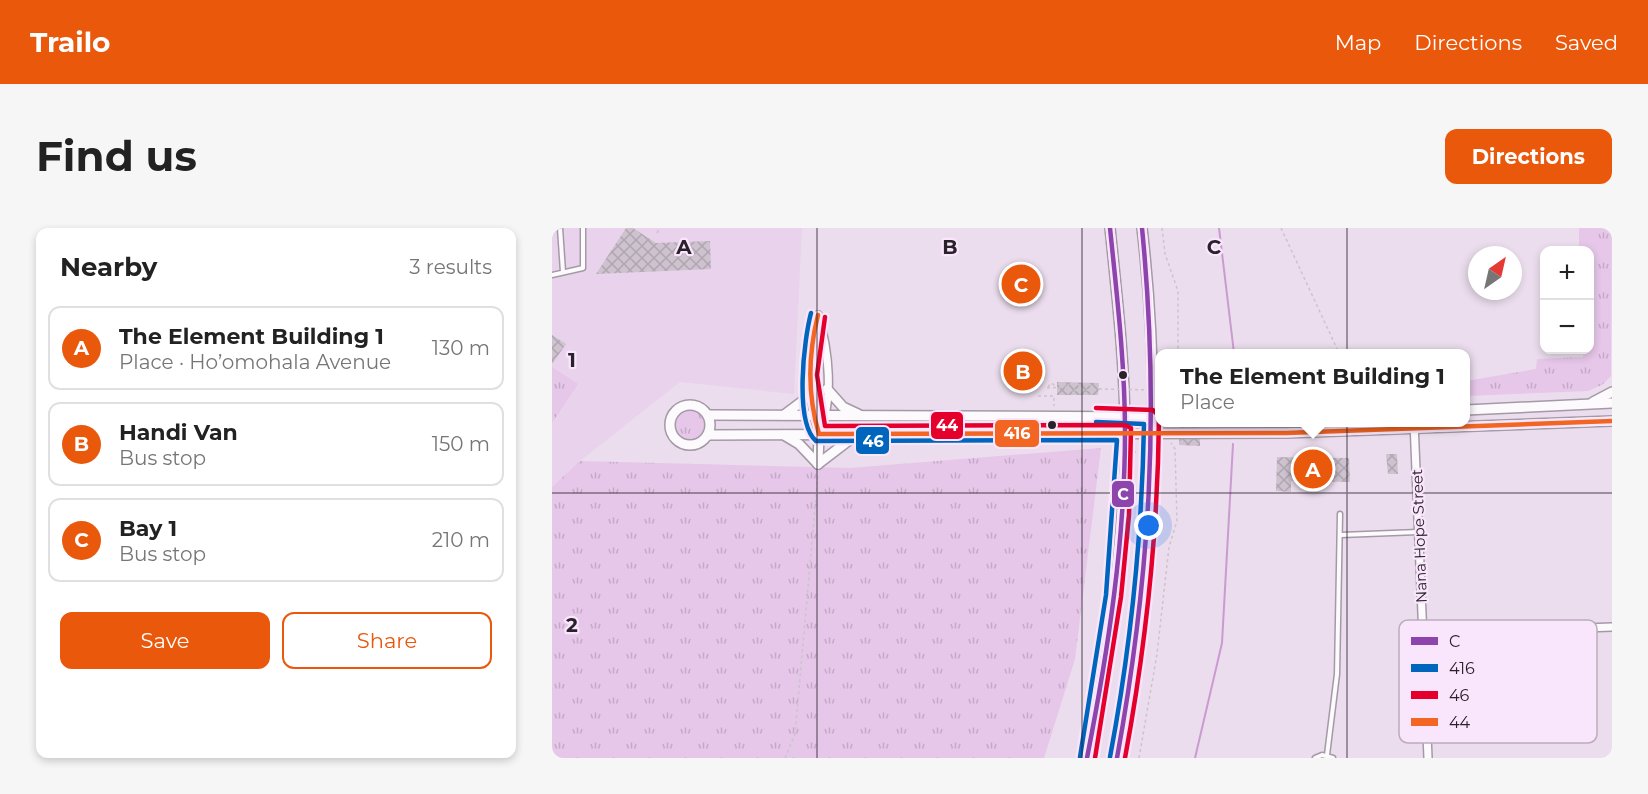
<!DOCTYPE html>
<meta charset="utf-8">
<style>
:root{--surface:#fff;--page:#f6f6f6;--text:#222;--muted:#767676;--line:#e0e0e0;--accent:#ea580c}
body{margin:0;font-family:Montserrat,sans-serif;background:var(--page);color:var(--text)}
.controls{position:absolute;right:18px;top:18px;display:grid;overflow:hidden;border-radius:12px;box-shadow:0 3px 9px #0003}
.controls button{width:54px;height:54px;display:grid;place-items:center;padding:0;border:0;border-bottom:2px solid var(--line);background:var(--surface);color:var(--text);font:30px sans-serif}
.compass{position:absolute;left:916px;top:18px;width:54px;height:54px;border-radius:50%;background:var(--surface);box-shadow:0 3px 9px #0003;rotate:34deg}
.you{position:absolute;left:597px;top:298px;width:21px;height:21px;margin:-15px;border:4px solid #fff;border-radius:50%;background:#1a73e8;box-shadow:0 0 0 9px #1a73e833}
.badge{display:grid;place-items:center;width:39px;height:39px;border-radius:50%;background:var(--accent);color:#fff;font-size:20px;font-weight:700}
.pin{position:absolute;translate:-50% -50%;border:3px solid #fff;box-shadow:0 2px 6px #0006}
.popup{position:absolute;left:603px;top:121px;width:315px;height:78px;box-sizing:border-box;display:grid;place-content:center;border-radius:12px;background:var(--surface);filter:drop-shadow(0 2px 4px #0005);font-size:20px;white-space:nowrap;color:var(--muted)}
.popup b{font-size:22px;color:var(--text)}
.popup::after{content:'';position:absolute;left:50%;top:100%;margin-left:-12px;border:12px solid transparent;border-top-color:var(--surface)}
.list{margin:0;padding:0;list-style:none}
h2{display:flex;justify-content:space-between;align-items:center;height:78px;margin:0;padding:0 24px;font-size:26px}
h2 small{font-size:20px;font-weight:400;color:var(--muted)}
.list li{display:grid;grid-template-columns:39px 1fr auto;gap:18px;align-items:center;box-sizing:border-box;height:84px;margin:0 12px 12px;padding:0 12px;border:2px solid var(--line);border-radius:12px}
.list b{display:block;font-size:22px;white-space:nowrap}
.list p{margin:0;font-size:20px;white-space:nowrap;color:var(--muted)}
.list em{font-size:20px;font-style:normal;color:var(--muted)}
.actions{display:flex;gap:12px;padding:18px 24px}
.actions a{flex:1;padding:14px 0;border:2px solid var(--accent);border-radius:12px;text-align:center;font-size:21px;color:var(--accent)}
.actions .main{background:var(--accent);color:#fff}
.map{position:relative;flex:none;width:1060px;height:530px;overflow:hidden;border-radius:12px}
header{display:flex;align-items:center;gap:36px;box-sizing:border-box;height:84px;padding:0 30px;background:var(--accent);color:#fff}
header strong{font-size:28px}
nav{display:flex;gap:33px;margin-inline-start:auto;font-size:21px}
.intro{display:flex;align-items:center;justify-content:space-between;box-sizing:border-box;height:144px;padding:0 36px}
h1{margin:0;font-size:42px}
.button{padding:15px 27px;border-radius:12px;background:var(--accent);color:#fff;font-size:21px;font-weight:700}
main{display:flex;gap:36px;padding:0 36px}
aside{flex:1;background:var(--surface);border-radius:12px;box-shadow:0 3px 9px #0003}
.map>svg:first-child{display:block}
</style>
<header>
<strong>Trailo</strong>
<nav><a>Map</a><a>Directions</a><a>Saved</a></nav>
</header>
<div class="intro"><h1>Find us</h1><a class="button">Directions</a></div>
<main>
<aside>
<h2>Nearby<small>3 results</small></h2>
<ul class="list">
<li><span class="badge">A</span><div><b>The Element Building 1</b><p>Place · Ho’omohala Avenue</p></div><em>130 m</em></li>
<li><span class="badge">B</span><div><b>Handi Van</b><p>Bus stop</p></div><em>150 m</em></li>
<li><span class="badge">C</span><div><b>Bay 1</b><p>Bus stop</p></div><em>210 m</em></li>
</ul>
<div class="actions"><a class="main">Save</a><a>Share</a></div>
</aside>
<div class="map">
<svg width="1060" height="530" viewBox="0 0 1060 530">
<defs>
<pattern id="grass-tufts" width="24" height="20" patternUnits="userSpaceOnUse" patternTransform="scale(1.5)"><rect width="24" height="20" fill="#e6c6e9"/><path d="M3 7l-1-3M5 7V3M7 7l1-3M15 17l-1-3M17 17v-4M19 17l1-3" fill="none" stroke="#c5aac8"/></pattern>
<pattern id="building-cross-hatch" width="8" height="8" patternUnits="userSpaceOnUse" patternTransform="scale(1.5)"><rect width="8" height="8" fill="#cdc2ce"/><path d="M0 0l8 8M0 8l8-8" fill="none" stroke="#b0a6b1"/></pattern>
</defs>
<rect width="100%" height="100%" fill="#ebdded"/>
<!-- built -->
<polygon fill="#e9d2ec" points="0,0 250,0 242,166 128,154 28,233 0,259"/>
<!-- grass -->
<g fill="url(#grass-tufts)">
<polygon points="1027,0 1060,0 1059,148 1050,157 1036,163 914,168 914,153 984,141 985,131 1031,129 1031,122 1038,122 1038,22 1027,22"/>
<polygon points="0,139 26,156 0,195"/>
<circle cx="138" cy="197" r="17"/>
<polygon points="549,220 523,431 492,530 0,530 0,259 28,233 298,240"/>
</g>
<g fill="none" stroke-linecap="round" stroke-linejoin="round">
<!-- stream -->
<g stroke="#cc9ad2" stroke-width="2">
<polyline points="667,0 682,125"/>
<polyline points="643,530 670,415 681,216"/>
</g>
</g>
<!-- building -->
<g fill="url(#building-cross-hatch)">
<polygon points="74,0 81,0 104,15 158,13 159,41 44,46"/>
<polygon points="0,107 14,116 0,136"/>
<polygon points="505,154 547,155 546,167 505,167"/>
<polygon points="628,194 648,194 648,218 627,217"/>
<polygon points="834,226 845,226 846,246 836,246"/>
<polygon points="725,229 797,230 798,254 739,253 739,264 724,263"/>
</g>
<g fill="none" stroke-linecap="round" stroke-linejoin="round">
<defs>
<g id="service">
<polyline points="8,0 11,44"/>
<polyline points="0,47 31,40 31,0"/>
<polyline points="789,307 866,304"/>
<polyline points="775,527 785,446 788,286"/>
<polyline points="763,530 770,527 781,530"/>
</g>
<g id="minor">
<path d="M266,87C277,123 282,171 267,206"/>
<path d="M266,87C256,123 254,170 267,206"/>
<polyline points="862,194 876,530"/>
<polyline points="871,406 1060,399"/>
</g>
<g id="secondary">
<polyline points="275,161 291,179 306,186"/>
<polyline points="1041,174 1060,164"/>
<circle cx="138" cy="197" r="20"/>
<polyline points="914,182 1060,175"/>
<polyline points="156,187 608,189"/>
<polyline points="232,187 252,172 260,153"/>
<polyline points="156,207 734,205 1060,193"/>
<polyline points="232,207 247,216 266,236"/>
<polyline points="266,236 304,207"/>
<polyline points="266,236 267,206"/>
<path d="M535,530C557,423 572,314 573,205C573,136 565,68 558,0"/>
<path d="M565,530C600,355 611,177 590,0"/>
</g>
</defs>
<!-- service casing -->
<use href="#service" stroke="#a49aa6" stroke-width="7"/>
<!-- minor casing -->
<use href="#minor" stroke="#a49aa6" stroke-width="10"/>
<!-- secondary casing -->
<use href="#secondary" stroke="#a49aa6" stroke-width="12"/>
<!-- path -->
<g stroke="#cac5ca" stroke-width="1.5" stroke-dasharray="3 3" stroke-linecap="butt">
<polyline points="610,0 613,26 626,63 626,125"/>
<polyline points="729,0 787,125"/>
<polyline points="105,5 108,0"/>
<polyline points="496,159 499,155 504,158"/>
<polyline points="495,160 515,159"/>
<polyline points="539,161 539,167 539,165 516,164 516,157 539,157 539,161 547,161"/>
<polyline points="516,162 538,162"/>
<polyline points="486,168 502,168 502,178"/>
<polyline points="581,224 588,224"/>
<polyline points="233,530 243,506 266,246"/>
<polyline points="587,530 605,426 617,319 625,293 623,221 619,215"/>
</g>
<!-- service -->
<use href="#service" stroke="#fcfafc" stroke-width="4"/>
<!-- minor -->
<use href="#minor" stroke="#fcfafc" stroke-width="7"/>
<!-- secondary -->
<use href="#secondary" stroke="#fcfafc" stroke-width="9"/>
<!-- path-bridge -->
<polyline stroke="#cac5ca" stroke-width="1.5" stroke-dasharray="3 3" stroke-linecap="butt" points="547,161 608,162"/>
<defs>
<g id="bus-1">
<path d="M535,530C556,423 573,314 573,204C573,136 565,68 558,0"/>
<path d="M565,530C598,349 608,183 590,0"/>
</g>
<g id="bus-2">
<path d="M259,85C252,111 242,194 264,213L565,212L554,367L528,529"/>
<path d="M544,194L592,196C590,308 579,418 558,529"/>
</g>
<g id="bus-3">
<polyline points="273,89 265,147 273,198 573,197 579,200 577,287 569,369 543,530"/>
<path d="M544,180L601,182L607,188C606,303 594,417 573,530"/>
</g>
<path id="bus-4" d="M266,87C256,127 255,166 267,206L734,205L1060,193"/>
</defs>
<!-- bus-1 casing -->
<use href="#bus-1" stroke="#fae6fc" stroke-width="9"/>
<!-- bus-2 casing -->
<use href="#bus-2" stroke="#fae6fc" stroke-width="9"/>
<!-- bus-3 casing -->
<use href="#bus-3" stroke="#fae6fc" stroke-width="9"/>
<!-- bus-4 casing -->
<use href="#bus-4" stroke="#fae6fc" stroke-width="9"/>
<!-- bus-1 -->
<use href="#bus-1" stroke="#8e44ad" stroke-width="4.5"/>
<!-- bus-2 -->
<use href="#bus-2" stroke="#0065bd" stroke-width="4.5"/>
<!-- bus-3 -->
<use href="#bus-3" stroke="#e4002b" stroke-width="4.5"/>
<!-- bus-4 -->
<use href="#bus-4" stroke="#f26522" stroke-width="4.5"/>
</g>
<!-- grid -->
<path fill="none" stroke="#2a212b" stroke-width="1.5" stroke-opacity="0.55" d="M265,0V530M530,0V530M795,0V530M0,265H1060"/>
<!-- markers -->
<g fill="#2a212b" stroke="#fae6fc" stroke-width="2">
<circle cx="571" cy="147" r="5"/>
<circle cx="500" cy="197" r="5"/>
</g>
<g text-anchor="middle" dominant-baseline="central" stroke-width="4.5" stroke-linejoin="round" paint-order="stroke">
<!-- street labels -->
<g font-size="15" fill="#2a212b" stroke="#fae6fc">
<text transform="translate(867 308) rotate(-92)">Nana Hope Street</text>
</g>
</g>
<!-- legend -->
<rect x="847" y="392" width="198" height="123" rx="9" fill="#fae6fc" stroke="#bcabbd" stroke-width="1.5"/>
<rect x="859" y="409" width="27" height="8" fill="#8e44ad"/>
<rect x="859" y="436" width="27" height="8" fill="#0065bd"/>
<rect x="859" y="463" width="27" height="8" fill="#e4002b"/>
<rect x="859" y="490" width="27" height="8" fill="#f26522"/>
<g font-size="16" fill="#2a212b">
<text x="897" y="419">C</text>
<text x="897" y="446">416</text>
<text x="897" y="473">46</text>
<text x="897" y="500">44</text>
</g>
<g font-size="20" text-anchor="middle" font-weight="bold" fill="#2a212b" stroke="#fae6fc" stroke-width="4.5" stroke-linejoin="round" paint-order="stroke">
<text x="132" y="26">A</text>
<text x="398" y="26">B</text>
<text x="662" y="26">C</text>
<text x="20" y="139">1</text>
<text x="20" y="404">2</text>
</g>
<g stroke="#fae6fc" stroke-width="2">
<rect x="378" y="183" width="34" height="29" rx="6" fill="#e4002b"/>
<rect x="442" y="191" width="46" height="29" rx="6" fill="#f26522"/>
<rect x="303" y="198" width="35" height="29" rx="6" fill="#0065bd"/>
<rect x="559" y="252" width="24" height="28" rx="6" fill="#8e44ad"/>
</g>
<g font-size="16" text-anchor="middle" font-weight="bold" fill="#fff">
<text x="395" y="203">44</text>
<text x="465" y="211">416</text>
<text x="321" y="219">46</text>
<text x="571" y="272">C</text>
</g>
</svg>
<div class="controls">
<button>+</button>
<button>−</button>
</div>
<svg class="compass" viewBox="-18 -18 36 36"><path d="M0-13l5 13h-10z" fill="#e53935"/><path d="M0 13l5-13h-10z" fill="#767676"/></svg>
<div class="you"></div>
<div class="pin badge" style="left:761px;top:241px">A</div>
<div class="popup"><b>The Element Building 1</b>Place</div>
<div class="pin badge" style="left:471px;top:143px">B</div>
<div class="pin badge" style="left:469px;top:56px">C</div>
</div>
</main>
